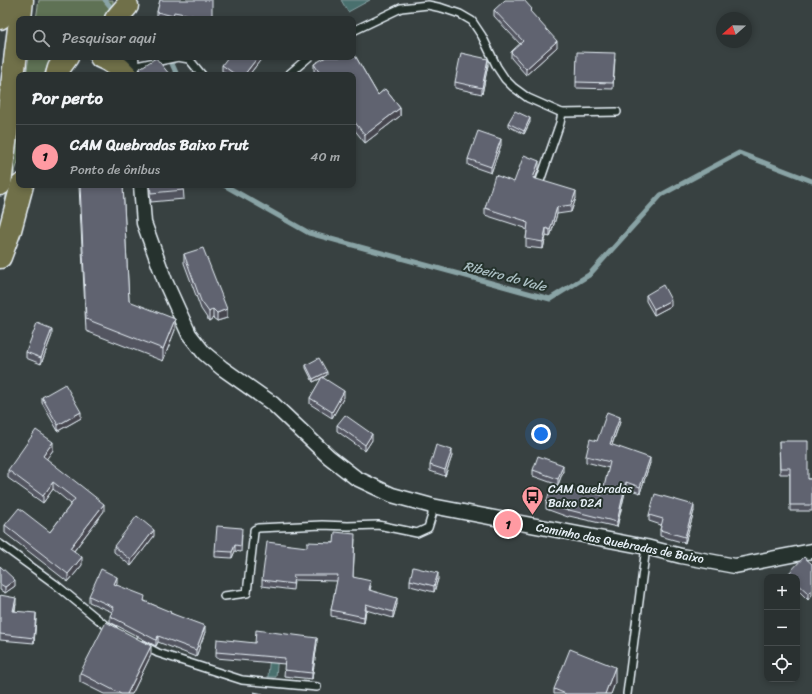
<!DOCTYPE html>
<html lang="pt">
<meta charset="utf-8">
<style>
:root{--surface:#2a3131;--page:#323939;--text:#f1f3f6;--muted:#a5a9ab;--line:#464c4d;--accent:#ff9aa2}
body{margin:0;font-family:Sriracha,sans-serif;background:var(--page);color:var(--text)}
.controls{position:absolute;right:12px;bottom:12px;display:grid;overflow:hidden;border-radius:8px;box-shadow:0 2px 6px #0003}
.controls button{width:36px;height:36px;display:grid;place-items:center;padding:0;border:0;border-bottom:1px solid var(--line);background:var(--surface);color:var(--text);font:20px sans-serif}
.compass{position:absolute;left:716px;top:12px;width:36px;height:36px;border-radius:50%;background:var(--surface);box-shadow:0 2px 6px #0003;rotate:250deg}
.you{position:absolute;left:541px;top:434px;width:14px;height:14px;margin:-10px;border:3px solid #fff;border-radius:50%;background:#1a73e8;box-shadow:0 0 0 6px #1a73e833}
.badge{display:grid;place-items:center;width:26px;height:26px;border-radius:50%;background:var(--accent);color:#111;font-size:13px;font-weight:700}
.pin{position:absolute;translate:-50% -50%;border:2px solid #fff;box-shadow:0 1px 4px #0006}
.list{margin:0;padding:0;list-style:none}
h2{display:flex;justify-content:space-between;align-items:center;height:52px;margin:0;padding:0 16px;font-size:17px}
h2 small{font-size:13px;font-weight:400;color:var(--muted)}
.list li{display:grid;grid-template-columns:26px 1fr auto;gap:12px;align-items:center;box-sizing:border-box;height:64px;padding:0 16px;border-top:1px solid var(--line)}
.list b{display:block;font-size:15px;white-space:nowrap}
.list p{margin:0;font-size:13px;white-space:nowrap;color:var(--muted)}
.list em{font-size:13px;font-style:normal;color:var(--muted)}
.icon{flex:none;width:22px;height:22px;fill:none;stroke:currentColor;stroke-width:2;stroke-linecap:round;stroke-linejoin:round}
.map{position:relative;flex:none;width:812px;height:694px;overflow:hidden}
.search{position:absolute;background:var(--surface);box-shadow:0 2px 6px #0003;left:16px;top:16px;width:340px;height:44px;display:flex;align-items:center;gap:10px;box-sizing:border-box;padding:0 14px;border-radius:8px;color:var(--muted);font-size:15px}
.panel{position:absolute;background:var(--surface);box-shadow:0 2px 6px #0003;left:16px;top:72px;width:340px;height:116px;border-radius:8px}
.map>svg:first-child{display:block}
</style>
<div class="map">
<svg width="812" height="694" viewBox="0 0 812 694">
<rect width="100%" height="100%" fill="#384141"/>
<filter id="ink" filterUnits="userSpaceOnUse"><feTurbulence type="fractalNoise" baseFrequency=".025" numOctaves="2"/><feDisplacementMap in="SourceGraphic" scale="8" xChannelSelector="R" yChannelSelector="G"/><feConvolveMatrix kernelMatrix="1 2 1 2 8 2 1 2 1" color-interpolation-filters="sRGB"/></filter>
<g filter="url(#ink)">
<!-- green -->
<g fill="#5f7255" stroke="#a4b2a6">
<polygon points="39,0 113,0 113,10 103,19 36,19"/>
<polygon points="29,57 51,57 44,75 26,75"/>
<polygon points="19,119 19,159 4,206"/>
</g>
<!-- water -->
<g fill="#4a6f6e" stroke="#89a3a5">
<polygon points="341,0 370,0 348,12"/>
<polygon points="270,654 278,654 276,677 268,677"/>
</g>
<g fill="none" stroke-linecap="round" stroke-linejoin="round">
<!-- stream -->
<g stroke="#89a3a5" stroke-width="5">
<polyline points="105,0 110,6"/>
<polyline points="169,57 177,75"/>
<polyline points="224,185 309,233 550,299 589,275 661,195 739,153 812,181"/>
</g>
<defs>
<g id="lane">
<polyline points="353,31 401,8 428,5 442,8 460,14 472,21 482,36 497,67 505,79 513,87 528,98 562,113 617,112"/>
<polyline points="178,57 189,59 202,75"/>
<polyline points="132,67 178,57"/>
<polyline points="288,75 309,57"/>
<polyline points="540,181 560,123 562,113"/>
<polyline points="0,544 55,584 105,625 113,629"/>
<polyline points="224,596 247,593 254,532 254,530 258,528 322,525 348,526 378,525 417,533 428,528 432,515 432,506"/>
<polyline points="143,645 158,653 242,680 317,687"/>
<polyline points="627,694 646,547"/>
</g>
<g id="street">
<polyline points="131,57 132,75"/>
<polyline points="141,185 144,223 165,281 189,334 204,353 222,368 273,404 329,457 356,478 392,495 432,506 646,547 681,556 735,566 812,551"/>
</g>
<g id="highway">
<polyline points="0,18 2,0"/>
<polyline points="20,19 22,0"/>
<polyline points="116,19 127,6"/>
<path d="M101,57C112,61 119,67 126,75"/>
<polyline points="57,75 59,68 67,57"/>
<polyline points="0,184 19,28"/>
<polyline points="0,257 10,230 22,185"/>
</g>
</defs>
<!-- lane casing -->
<use href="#lane" stroke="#e8f1f8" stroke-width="10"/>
<!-- street casing -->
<use href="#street" stroke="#e8f1f8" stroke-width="17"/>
<!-- highway casing -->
<use href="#highway" stroke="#e8f1f8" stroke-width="25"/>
<!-- lane -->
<use href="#lane" stroke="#26332d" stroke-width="7"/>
<!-- street -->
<use href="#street" stroke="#26332d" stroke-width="14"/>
<!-- highway -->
<use href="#highway" stroke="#70704a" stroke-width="22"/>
</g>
<!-- wall -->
<g fill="#535560" stroke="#e8f1f8">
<polygon points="160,0 212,19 157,19 157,12"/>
<polygon points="494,10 532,14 557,47 526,75 511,58 511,52 520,44 494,16"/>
<polygon points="353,52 378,95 385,89 400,108 400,116 365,143 353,128 353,75 317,75 314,71 314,64 326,57 353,57"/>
<polygon points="262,57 262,58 249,75 228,75 222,71 222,65"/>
<polygon points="615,59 613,89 576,88 576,82"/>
<polygon points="488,65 482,94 455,88 455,82"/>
<polygon points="140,69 170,75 140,75"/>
<polygon points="530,122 524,134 508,126 508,123"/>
<polygon points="501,145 491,173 468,165 468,159"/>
<polygon points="539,168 535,179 576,198 571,212 557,214 550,237 546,236 543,249 526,247 526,239 527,230 525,229 525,228 485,215 485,208 514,182"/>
<polygon points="79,185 123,185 129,301 175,330 163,361 86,331"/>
<polygon points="149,185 183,185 184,199 151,202"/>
<polygon points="184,254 227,318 217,321 213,318 209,321 201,309 184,263"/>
<polygon points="646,295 671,306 654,315 646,301"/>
<polygon points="52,335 41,364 26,358 26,352"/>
<polygon points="306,365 327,375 322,378 344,397 332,418 310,404 310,398 322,378 313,382 306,368"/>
<polygon points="42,397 81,418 58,431 42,403"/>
<polygon points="620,422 612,445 650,463 640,493 626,488 617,527 569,516 568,517 546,509 546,503 582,494 602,495 609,468 586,462 586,456 597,441"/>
<polygon points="337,425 372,440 365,451 337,431"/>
<polygon points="779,441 808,479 812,479 812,511 790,511 790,474 780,474"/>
<polygon points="53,450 46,459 104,511 74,551 82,565 68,582 5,533 5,525 50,532 71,504 53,489 43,503 8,478 8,470"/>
<polygon points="452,456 445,476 430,471 430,465"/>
<polygon points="533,470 563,471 558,485 533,476"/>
<polygon points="694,511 685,543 660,536 660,530 661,525 649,521 649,515"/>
<polygon points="242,534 241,552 235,551 232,558 215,557 215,551"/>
<polygon points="154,536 131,566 114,552 114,546"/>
<polygon points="355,539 353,577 371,586 370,590 397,604 393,618 366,610 364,623 331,616 331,610 337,581 294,580 293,590 262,586 262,580 307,547"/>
<polygon points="812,564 808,600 797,589 797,577 788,577 788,574"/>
<polygon points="0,566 15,586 5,593 0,590"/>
<polygon points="438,579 434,592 410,586 410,580"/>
<polygon points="117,583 116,585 145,601 171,613 205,632 196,657 158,642 156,646 110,622 110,616 112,612 89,602 89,596"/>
<polygon points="0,595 16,604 15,611 36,619 34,643 0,640"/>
<polygon points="255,643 317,644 312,679 284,676 285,664 216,658 216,652"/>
<polygon points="151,655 132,694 104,694 80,682 80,673"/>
<polygon points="615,683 611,694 554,694 554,689"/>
</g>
<!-- shaded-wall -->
<g fill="#44454e" stroke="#e8f1f8">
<polygon points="557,41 557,47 526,75 526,69"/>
<polygon points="258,57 262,57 262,58 249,75 244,75"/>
<polygon points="488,59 488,65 482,94 482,88"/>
<polygon points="400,108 400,116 365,143 365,135"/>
<polygon points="530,118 530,122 524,134 524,131"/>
<polygon points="501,139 501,145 491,173 491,167"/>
<polygon points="539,161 539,168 533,185 533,178"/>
<polygon points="576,191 576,198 571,212 571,205"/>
<polygon points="557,207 557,214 550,237 550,230"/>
<polygon points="546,228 546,236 543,249 543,242"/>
<polygon points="671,300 671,306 654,315 654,309"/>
<polygon points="213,309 213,318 209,321 209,312"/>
<polygon points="227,309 227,318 217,321 217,313"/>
<polygon points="175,319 175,330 163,361 163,349"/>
<polygon points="52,329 52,335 41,364 41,358"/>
<polygon points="327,372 327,375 313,382 313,379"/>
<polygon points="344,391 344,397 332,418 332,412"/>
<polygon points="81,412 81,418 58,431 58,425"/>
<polygon points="620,417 620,422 610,450 610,444"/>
<polygon points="372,434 372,440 365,451 365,445"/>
<polygon points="53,442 53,450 43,464 43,456"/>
<polygon points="452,450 452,456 445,476 445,470"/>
<polygon points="650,458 650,463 640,493 640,487"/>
<polygon points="563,465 563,471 558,485 558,479"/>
<polygon points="53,482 53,489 43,503 43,496"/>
<polygon points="626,482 626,488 617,527 617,522"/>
<polygon points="104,504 104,511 70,556 70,548"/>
<polygon points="694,505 694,511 685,543 685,537"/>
<polygon points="154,530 154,536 131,566 131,560"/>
<polygon points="235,545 235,551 232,558 232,552"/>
<polygon points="82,557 82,565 68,582 68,574"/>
<polygon points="438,573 438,579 434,592 434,586"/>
<polygon points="117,577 117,583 114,590 114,584"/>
<polygon points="15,580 15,586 5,593 5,587"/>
<polygon points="812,589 812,595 808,600 808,593"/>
<polygon points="16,598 16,604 13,616 13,611"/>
<polygon points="397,598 397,604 393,618 393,612"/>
<polygon points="366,604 366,610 364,623 364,617"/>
<polygon points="36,613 36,619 34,643 34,638"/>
<polygon points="205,626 205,632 196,657 196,650"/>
<polygon points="158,636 158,642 156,646 156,640"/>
<polygon points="317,638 317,644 312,679 312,673"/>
<polygon points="151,646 151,655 132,694 127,694"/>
<polygon points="615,667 615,683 611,694 605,694"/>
</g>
<!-- building -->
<g fill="#616370" stroke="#e8f1f8">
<polygon points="160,0 212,0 212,19 174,12 173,16 157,12"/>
<polygon points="505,0 524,0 532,9 530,11 557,41 526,69 511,52 523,41 494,10"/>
<polygon points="353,52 378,95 385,89 400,108 365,135 353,120 353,75 321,75 314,64 326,57 353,57"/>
<polygon points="577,52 615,53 613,83 576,82"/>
<polygon points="461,53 488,59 482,88 455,82"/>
<polygon points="228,57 258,57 244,75 236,75 222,65"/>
<polygon points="156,58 170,75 142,75 140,69 140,68"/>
<polygon points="515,111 530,118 524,131 508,123"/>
<polygon points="478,131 501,139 491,167 468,159"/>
<polygon points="524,155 539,161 533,178 576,191 571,205 557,207 550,230 546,228 543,242 526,239 528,223 525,222 526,221 485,208 495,175 514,182"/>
<polygon points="80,185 123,185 129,301 175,319 163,349 86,319"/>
<polygon points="150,185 183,185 184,190 151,193"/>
<polygon points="203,248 227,309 217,313 213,309 209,312 201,301 184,254"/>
<polygon points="663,285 671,300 654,309 646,295"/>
<polygon points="37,323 52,329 41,358 26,352"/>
<polygon points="319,358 327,372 313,379 306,365"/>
<polygon points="322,377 344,391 332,412 310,398"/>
<polygon points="65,384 81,412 58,425 42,397"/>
<polygon points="607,412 620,417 610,444 650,458 640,487 626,482 617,522 569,510 568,511 546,503 552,484 582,494 583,491 602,495 610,462 586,456 590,439 597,441"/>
<polygon points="345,415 372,434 365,445 337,425"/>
<polygon points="36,430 53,442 43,456 104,504 70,548 82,557 68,574 5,525 19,508 50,532 75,499 53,482 43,496 8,470"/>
<polygon points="779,441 808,441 808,479 812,479 812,505 790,505 790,468 780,468"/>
<polygon points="436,445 452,450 445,470 430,465"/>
<polygon points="538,456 563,465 558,479 533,470"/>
<polygon points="655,494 694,505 685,537 660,530 663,519 649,515"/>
<polygon points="137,516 154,530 131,560 114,546"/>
<polygon points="217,526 242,528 241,546 235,545 232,552 215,551"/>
<polygon points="335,532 355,534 353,577 371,581 369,590 397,598 393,612 366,604 364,617 331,610 338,575 294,575 293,584 262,580 267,542 307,547 307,542 334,543"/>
<polygon points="804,557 812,564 812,589 808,593 797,583 797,577 791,577 788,574"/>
<polygon points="0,566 15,580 5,587 0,584"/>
<polygon points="413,567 438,573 434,586 410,580"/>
<polygon points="101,569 117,577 114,584 145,596 144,601 171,612 170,613 205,626 196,650 158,636 156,640 110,616 114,609 112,609 113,607 89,596"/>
<polygon points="0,595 16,598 13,611 36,613 34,638 0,634"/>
<polygon points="106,622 151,646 127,694 121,694 80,673"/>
<polygon points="256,630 317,638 312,673 284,670 285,658 216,652 217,639 255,643"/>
<polygon points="570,649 615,667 605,694 566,694 554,689"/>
<polygon points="254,692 263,694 254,694"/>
</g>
</g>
<!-- icons -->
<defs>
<symbol id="bus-pin" viewBox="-11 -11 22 30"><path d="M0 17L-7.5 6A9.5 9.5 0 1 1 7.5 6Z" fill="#ff9aa2" stroke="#26332d"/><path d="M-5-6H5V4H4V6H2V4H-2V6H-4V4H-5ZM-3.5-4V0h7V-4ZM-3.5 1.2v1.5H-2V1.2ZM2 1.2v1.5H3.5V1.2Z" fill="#111"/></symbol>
</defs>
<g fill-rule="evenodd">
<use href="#bus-pin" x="520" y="484" width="25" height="34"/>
</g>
<g text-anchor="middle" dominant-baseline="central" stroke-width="4" stroke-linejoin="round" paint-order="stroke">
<!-- poi labels -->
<g font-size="12" fill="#e8f1f8" stroke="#26332d" text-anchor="start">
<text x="548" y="489">CAM Quebradas<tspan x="548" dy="14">Baixo D2A</tspan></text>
</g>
<!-- street labels -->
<g font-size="12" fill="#e8f1f8" stroke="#26332d">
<text transform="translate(620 543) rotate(11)">Caminho das Quebradas de Baixo</text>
</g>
<!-- water labels -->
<g font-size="13" font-style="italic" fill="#a9bdc1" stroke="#26332d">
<text transform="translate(505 276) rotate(15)">Ribeiro do Vale</text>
</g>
</g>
</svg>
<div class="controls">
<button>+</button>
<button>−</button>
<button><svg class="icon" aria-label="locate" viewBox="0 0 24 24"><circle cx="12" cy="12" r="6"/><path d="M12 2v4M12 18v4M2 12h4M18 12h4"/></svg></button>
</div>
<svg class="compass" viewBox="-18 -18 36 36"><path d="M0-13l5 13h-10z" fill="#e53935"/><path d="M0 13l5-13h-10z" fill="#a5a9ab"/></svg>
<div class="you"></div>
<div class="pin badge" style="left:508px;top:524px">1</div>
<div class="search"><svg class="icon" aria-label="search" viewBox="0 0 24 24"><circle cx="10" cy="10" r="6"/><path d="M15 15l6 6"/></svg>Pesquisar aqui</div>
<section class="panel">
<h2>Por perto<small></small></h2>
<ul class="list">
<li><span class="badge">1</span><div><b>CAM Quebradas Baixo Frut</b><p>Ponto de ônibus</p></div><em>40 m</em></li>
</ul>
</section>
</div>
